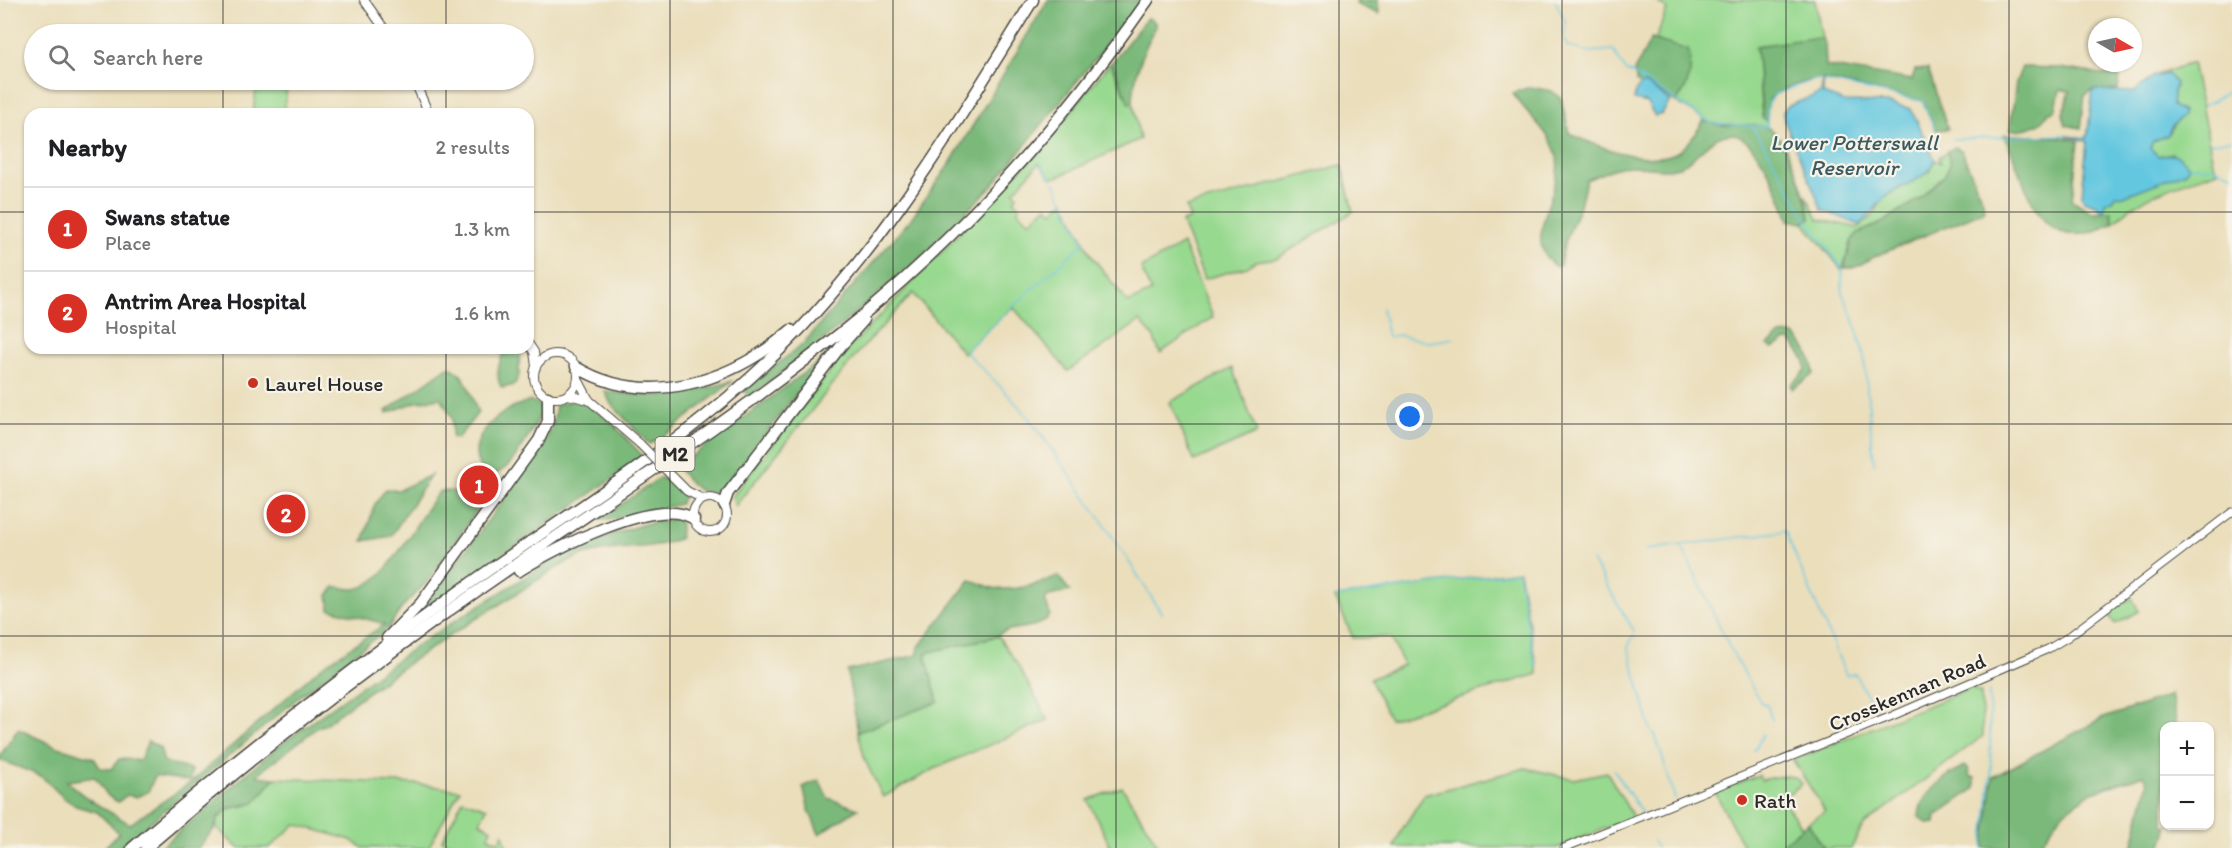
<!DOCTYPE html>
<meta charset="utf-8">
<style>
:root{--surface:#fff;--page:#f6f6f6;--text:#202124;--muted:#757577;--line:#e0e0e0;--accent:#d93025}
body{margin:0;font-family:Itim,sans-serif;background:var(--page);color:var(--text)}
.controls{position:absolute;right:18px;bottom:18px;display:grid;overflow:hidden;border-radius:12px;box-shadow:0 2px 4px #0004}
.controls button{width:54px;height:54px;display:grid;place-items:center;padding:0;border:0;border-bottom:2px solid var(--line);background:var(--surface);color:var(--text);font:30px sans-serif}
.compass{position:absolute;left:2088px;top:18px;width:54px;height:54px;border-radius:50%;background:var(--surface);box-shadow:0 2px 4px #0004;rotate:99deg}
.you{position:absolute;left:1410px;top:417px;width:21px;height:21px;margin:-15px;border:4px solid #fff;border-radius:50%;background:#1a73e8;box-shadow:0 0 0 9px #1a73e833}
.badge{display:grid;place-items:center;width:39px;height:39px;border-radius:50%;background:var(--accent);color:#fff;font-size:20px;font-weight:700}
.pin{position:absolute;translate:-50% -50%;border:3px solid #fff;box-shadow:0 2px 6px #0006}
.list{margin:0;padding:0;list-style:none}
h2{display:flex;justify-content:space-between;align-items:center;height:78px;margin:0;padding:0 24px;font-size:26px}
h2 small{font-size:20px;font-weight:400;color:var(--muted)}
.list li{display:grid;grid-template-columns:39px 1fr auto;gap:18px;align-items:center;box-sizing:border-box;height:84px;padding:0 24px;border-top:2px solid var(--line)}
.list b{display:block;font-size:22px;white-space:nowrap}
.list p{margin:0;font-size:20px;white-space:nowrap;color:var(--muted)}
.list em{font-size:20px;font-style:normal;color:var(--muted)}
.icon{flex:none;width:33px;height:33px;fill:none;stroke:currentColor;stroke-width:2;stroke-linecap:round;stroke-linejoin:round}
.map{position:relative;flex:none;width:2232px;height:848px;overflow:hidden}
.search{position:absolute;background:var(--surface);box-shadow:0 2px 4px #0004;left:24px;top:24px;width:510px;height:66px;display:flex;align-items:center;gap:15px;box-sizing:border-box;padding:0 21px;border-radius:33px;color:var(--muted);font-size:22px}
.panel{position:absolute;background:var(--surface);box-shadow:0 2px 4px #0004;left:24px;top:108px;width:510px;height:246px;border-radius:18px}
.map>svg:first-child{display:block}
</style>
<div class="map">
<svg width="2232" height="848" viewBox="0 0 2232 848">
<rect width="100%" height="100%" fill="#f7f3e8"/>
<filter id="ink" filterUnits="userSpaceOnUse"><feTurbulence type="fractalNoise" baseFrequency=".0167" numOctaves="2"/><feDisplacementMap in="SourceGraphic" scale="12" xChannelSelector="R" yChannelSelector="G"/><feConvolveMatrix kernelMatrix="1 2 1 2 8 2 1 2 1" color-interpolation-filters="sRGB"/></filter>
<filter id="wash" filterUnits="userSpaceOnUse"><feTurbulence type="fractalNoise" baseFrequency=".008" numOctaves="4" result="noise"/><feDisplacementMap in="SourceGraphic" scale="24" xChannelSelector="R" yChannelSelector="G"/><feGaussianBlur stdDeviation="1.35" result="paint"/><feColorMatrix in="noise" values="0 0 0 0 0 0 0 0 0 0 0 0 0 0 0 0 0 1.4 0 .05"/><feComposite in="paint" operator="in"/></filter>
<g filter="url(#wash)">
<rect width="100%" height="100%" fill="#eadebb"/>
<!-- green -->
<g fill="#98d990" stroke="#62825e" stroke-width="1.5">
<polygon points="1655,0 1815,0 1822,39 1756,46 1762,118 1767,120 1767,127 1711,123 1676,102 1688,50 1655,41 1667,9"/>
<polygon points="1110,63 1129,103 1133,103 1140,139 1057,177 1051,178 1039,163 1014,191 1017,196 1014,200 1020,208 1018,211 1030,222 1047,206 1053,212 1064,201 1091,255 1128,303 1151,292 1141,268 1183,244 1213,317 1160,353 1153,336 1140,321 1068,371 1013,307 963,353 913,293 857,354 735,506 732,497 741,485 847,350 1039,150"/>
<path d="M2192,63L2213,162L2218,171C2181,184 2141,194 2113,223L2111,212L2104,211L2105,203L2114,199L2115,195L2186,172L2172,153L2158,156L2150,148L2153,141L2168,135L2183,111L2172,106L2173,91L2176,86L2167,74L2153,76Z"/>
<polygon points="257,82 287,85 284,114 253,114"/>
<polygon points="1948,152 1951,165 1944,176 1919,199 1884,222 1858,233 1852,240 1842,270 1804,223 1810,218 1806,195 1818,219 1858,228 1873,216 1881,201 1888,195 1929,172 1935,160 1941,163 1939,157"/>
<polygon points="1342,165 1353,212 1277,258 1256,261 1247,267 1204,279 1182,222 1190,219 1186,207"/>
<polygon points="1232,368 1257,433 1194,461 1170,402"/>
<polygon points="1519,571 1538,674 1390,719 1370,679 1404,665 1390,637 1353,638 1335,597"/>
<polygon points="2132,598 2139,611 2115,624 2107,612"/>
<polygon points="998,636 1016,662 1048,720 940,766 883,797 865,760 858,732 938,702 925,653"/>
<polygon points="1971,688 1981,693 1983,736 1864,825 1851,848 1824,848 1808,823 1825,811 1793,760"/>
<polygon points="1525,768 1574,779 1607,772 1633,817 1557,848 1394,847 1401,831 1424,795"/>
<path d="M1759,775L1761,780C1776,778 1791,770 1802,784L1781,799L1802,827L1777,848H1744L1715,792Z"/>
<path d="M275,778L418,784L460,790L428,848H363L351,840L296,824L269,848H238L216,827C220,801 239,811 253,803C257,800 269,783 275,778Z"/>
<polygon points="1122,787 1160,848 1111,848 1088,800"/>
<polygon points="463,800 487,808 480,822 491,829 488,837 499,842 503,834 507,848 460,848 442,840"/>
</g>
<!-- forest -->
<g fill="#7ab97a" stroke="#527252" stroke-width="1.5">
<polygon points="1048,0 1143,0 992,186 922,256 825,339 749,397 744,390 803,344 910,220 951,162"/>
<polygon points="1356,0 1378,0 1379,14 1356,4"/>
<path d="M1147,18L1153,20L1156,25C1144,50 1133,74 1133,103L1129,104L1112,62Z"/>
<path d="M1813,38L1822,39L1825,43L1826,66L1912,80L1915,70L1928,69L1948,129L1936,130L1922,101L1822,79C1810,79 1774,90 1769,101C1767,106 1767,114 1767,120L1763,119L1756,46Z"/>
<path d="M1651,39L1688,50C1694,69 1689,86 1676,102L1649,86L1637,83L1634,71Z"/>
<path d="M2022,67L2059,68L2120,77L2118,90H2093L2085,95L2081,128L2066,125L2063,114L2070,91L2060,90L2055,111L2049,112C2042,127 2025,130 2010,130L2016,82Z"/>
<path d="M1530,87L1552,91L1561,98L1569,133C1594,146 1645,165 1673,154C1688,148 1696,133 1704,120C1723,131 1748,120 1768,128C1787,135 1807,199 1810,218L1803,223L1789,220C1782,198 1754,126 1725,135C1705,140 1695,163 1675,168C1657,172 1636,163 1620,167C1610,169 1597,176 1586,180L1580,205L1564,245L1560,265L1556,267C1517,240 1567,189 1556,153C1549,130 1525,113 1513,93Z"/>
<path d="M2004,135L2062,137L2078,141L2072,200L2092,212L2111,211L2113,223C2036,265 2029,185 2004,135Z"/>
<polygon points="1955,147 1962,151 1983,202 1984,211 1876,256 1854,268 1844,268 1852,240 1858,233 1884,222 1919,199 1944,176 1950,165 1948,152"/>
<path d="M1791,334C1804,339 1812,360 1814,374L1792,389L1791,385L1806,370L1805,360L1791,341H1786L1772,348L1768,345L1780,335Z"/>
<path d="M508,348H520L519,375L514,385L502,388C494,377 499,357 508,348Z"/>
<path d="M824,358L723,489C700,500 690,483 677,467Z"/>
<path d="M448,367C468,372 471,398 478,413L457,439L452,438V418L441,398L416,402L387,413L386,411Z"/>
<path d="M733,381L661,438L649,444L611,404L605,391C659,400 681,396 733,381Z"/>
<path d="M575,400C602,407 624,437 644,457L420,612L539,452L553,426L556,405Z"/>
<path d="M531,401L539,404L542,411L540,417C527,436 512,475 487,476C455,445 500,407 531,401Z"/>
<polygon points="431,475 391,536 363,541 375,504 386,489 399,490"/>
<path d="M661,477L684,496L680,504C664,507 611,524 600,519Z"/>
<path d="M440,491L473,492L479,500V507L426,583L404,605L388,628L300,696L120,848H104L119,833L97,812L76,806L64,798L41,776L0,760V756L18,729L55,746L94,758L100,768L111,769L119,759L140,760L148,741L160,748L164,762L192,770L189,781L155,776L148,792L136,797L127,795L118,802L108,796L95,777L67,781C84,799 109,811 130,824L190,783L320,668L385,624L330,609L328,595L335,587C341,587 348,589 354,589C389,586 419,513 440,491Z"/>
<path d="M680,518V538C647,553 609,543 574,559C551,569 530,586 508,599C444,638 383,679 324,725L318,727L259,773L257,776L275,778L254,803L229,808L217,819L215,828L198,848H160L280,745L419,644L464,615L562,554L607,536L644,524Z"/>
<path d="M1058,576L1070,591L1049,596L1045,599L1050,615C1037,633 1007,624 998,636L925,653L938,702L858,732L847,671L918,655V648L970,580C978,582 985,586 993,588C1014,592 1039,584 1058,576Z"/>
<polygon points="2171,695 2177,726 2164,726 2164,826 2168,826 2161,848 2132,848 2148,782 2144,775 2092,792 2061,815 2037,848 1984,848 1993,777 2101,719"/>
<path d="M1964,766L1968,768L1969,776L1975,778V788L1936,816L1935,823L1928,824L1919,817C1919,794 1946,776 1964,766Z"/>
<polygon points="819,780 828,798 858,809 819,834 809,810 803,787"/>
<polygon points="1808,823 1824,848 1777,848"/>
</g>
<!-- water -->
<g fill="#63c7e0" stroke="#477986" stroke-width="1.5">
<path d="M2167,74L2176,83L2173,92L2172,106L2183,111V116L2171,127L2168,135L2153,141L2150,148L2158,156C2171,153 2180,154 2189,166L2186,172L2124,196L2116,195L2114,199L2105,203L2104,211L2096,205L2084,201L2082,195L2087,141L2066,136L2087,138L2093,90L2134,92L2153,77Z"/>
<path d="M1823,80V94L1845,102L1889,103L1911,109L1935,160C1923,186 1899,182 1882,200C1872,210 1872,216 1859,225L1822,210L1784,120L1783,112L1788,106L1821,93Z"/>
<polygon points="1642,84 1649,86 1670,101 1662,114 1655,116 1647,103 1634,100 1636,90"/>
</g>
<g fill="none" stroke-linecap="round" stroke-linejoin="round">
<!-- stream -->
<g stroke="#63c7e0" stroke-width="1.5">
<polyline points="1555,0 1565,21 1564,39 1567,46 1589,52 1613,50 1625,70 1641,78 1642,84"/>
<polyline points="1642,79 1711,123 1767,127 1768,104 1775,94 1816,79 1922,101 1935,129"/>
<polyline points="2203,106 2232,90"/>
<polyline points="1751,126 1764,144 1809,223 1842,268 1842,293 1852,314"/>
<polyline points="1953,139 2066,135"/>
<polyline points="2211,143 2232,140"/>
<polyline points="1040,163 1051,178"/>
<polyline points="2189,166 2213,167 2232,174"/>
<polyline points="1382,308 1388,337 1398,335 1429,342 1454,338"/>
<polyline points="1009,310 1084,243 1054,182"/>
<path d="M1006,313L965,351C987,374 1016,400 1034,425C1079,486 1122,549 1162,614"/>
<polyline points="1853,316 1864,356 1874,464"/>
<polyline points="1681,545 1730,648 1761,703 1767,705 1772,720"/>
<polyline points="1646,550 1785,531 1846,675 1855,674 1878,715 1884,716"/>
<polyline points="1592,561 1634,631"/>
<polyline points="1336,597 1518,572 1536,668"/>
<polyline points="1634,635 1628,647 1651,731"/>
<polyline points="1652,734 1655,734 1665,766"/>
<polyline points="1754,750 1763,735"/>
<polyline points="1666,769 1675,799"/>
<polyline points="1614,770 1642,813"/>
<polyline points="1653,841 1657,848"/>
<polyline points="1983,848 1991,775 1989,691"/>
</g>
</g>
</g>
<g filter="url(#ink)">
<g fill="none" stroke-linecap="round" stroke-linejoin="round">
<defs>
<polyline id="tertiary" points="1564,848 1892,716 2048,649 2068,637 2232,512"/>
<g id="secondary">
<polyline points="364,0 388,34"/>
<polyline points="414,80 429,114"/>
<polyline points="528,343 534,352 536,366"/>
<circle cx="556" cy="376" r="22"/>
<polyline points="578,379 589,400 640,444"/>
<polyline points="568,395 589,400"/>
<polyline points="673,477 687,491 703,499"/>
<circle cx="710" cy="515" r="17"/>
</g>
<g id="motorway">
<path d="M576,367C648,410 733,381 791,330"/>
<polyline points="724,505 728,493 841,346 864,320"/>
<path d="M519,571C552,550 658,494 694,519"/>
<polyline points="387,638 421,603 539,440 548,421 548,397"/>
<path d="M132,848C237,758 346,673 458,592C560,518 669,454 761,368C876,261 951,132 1033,0"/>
<path d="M146,848C241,766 341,688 443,615C584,515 731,423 864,314C972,224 1068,115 1148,0"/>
</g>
</defs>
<!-- tertiary casing -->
<use href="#tertiary" stroke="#484641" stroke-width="9"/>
<!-- secondary casing -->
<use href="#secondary" stroke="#484641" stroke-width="10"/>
<!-- motorway casing -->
<use href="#motorway" stroke="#484641" stroke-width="13"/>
<!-- tertiary -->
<use href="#tertiary" stroke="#fff" stroke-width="7"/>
<!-- secondary -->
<use href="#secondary" stroke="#fff" stroke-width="8"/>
<!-- motorway -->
<use href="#motorway" stroke="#fff" stroke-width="10"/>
<defs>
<polyline id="secondary-bridge" points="640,444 673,477"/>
</defs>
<!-- secondary-bridge casing -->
<use href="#secondary-bridge" stroke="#484641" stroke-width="10" stroke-linecap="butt"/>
<!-- secondary-bridge -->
<use href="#secondary-bridge" stroke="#fff" stroke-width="8"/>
</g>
</g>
<!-- grid -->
<path fill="none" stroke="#2b2b2b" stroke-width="1.5" stroke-opacity="0.55" d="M223,0V34M446,0V34M670,0V848M893,0V848M1116,0V848M1339,0V848M1562,0V848M1786,0V848M2009,0V848M223,80V114M446,80V114M0,212H30M528,212H2232M223,348V848M446,348V848M0,424H2232M0,636H2232"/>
<!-- markers -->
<g fill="#c8321e" stroke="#f7f3e8" stroke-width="2">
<circle cx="253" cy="383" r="6"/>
<circle cx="1742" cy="800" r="6"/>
</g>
<g text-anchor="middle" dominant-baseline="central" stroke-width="4.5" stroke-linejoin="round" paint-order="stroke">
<!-- shield labels -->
<rect fill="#f7f3e8" stroke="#686764" stroke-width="1.5" x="655.5" y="437" width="39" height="34" rx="4.5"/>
<g font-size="20" font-weight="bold" fill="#2b2b2b">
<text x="675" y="454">M2</text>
</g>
<!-- poi labels -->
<g font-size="21" fill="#2b2b2b" stroke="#f7f3e8" text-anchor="start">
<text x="265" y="383">Laurel House</text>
<text x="1754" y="800">Rath</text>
</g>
<!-- street labels -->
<g font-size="21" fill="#2b2b2b" stroke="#f7f3e8">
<text transform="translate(1907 692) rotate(-23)">Crosskennan Road</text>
</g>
<!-- water labels -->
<g font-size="22" font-style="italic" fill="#3c5a61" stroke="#f7f3e8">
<text x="1854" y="142">Lower Potterswall<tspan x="1854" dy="25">Reservoir</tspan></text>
</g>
</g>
</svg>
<div class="controls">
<button>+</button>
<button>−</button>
</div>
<svg class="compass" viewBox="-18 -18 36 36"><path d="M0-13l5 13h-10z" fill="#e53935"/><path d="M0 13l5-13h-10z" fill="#757577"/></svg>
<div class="you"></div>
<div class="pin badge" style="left:479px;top:485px">1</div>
<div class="pin badge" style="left:286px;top:514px">2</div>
<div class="search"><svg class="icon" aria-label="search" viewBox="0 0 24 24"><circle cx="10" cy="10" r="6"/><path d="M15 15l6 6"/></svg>Search here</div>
<section class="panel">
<h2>Nearby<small>2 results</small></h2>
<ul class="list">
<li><span class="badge">1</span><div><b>Swans statue</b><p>Place</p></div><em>1.3 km</em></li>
<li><span class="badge">2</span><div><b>Antrim Area Hospital</b><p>Hospital</p></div><em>1.6 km</em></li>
</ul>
</section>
</div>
